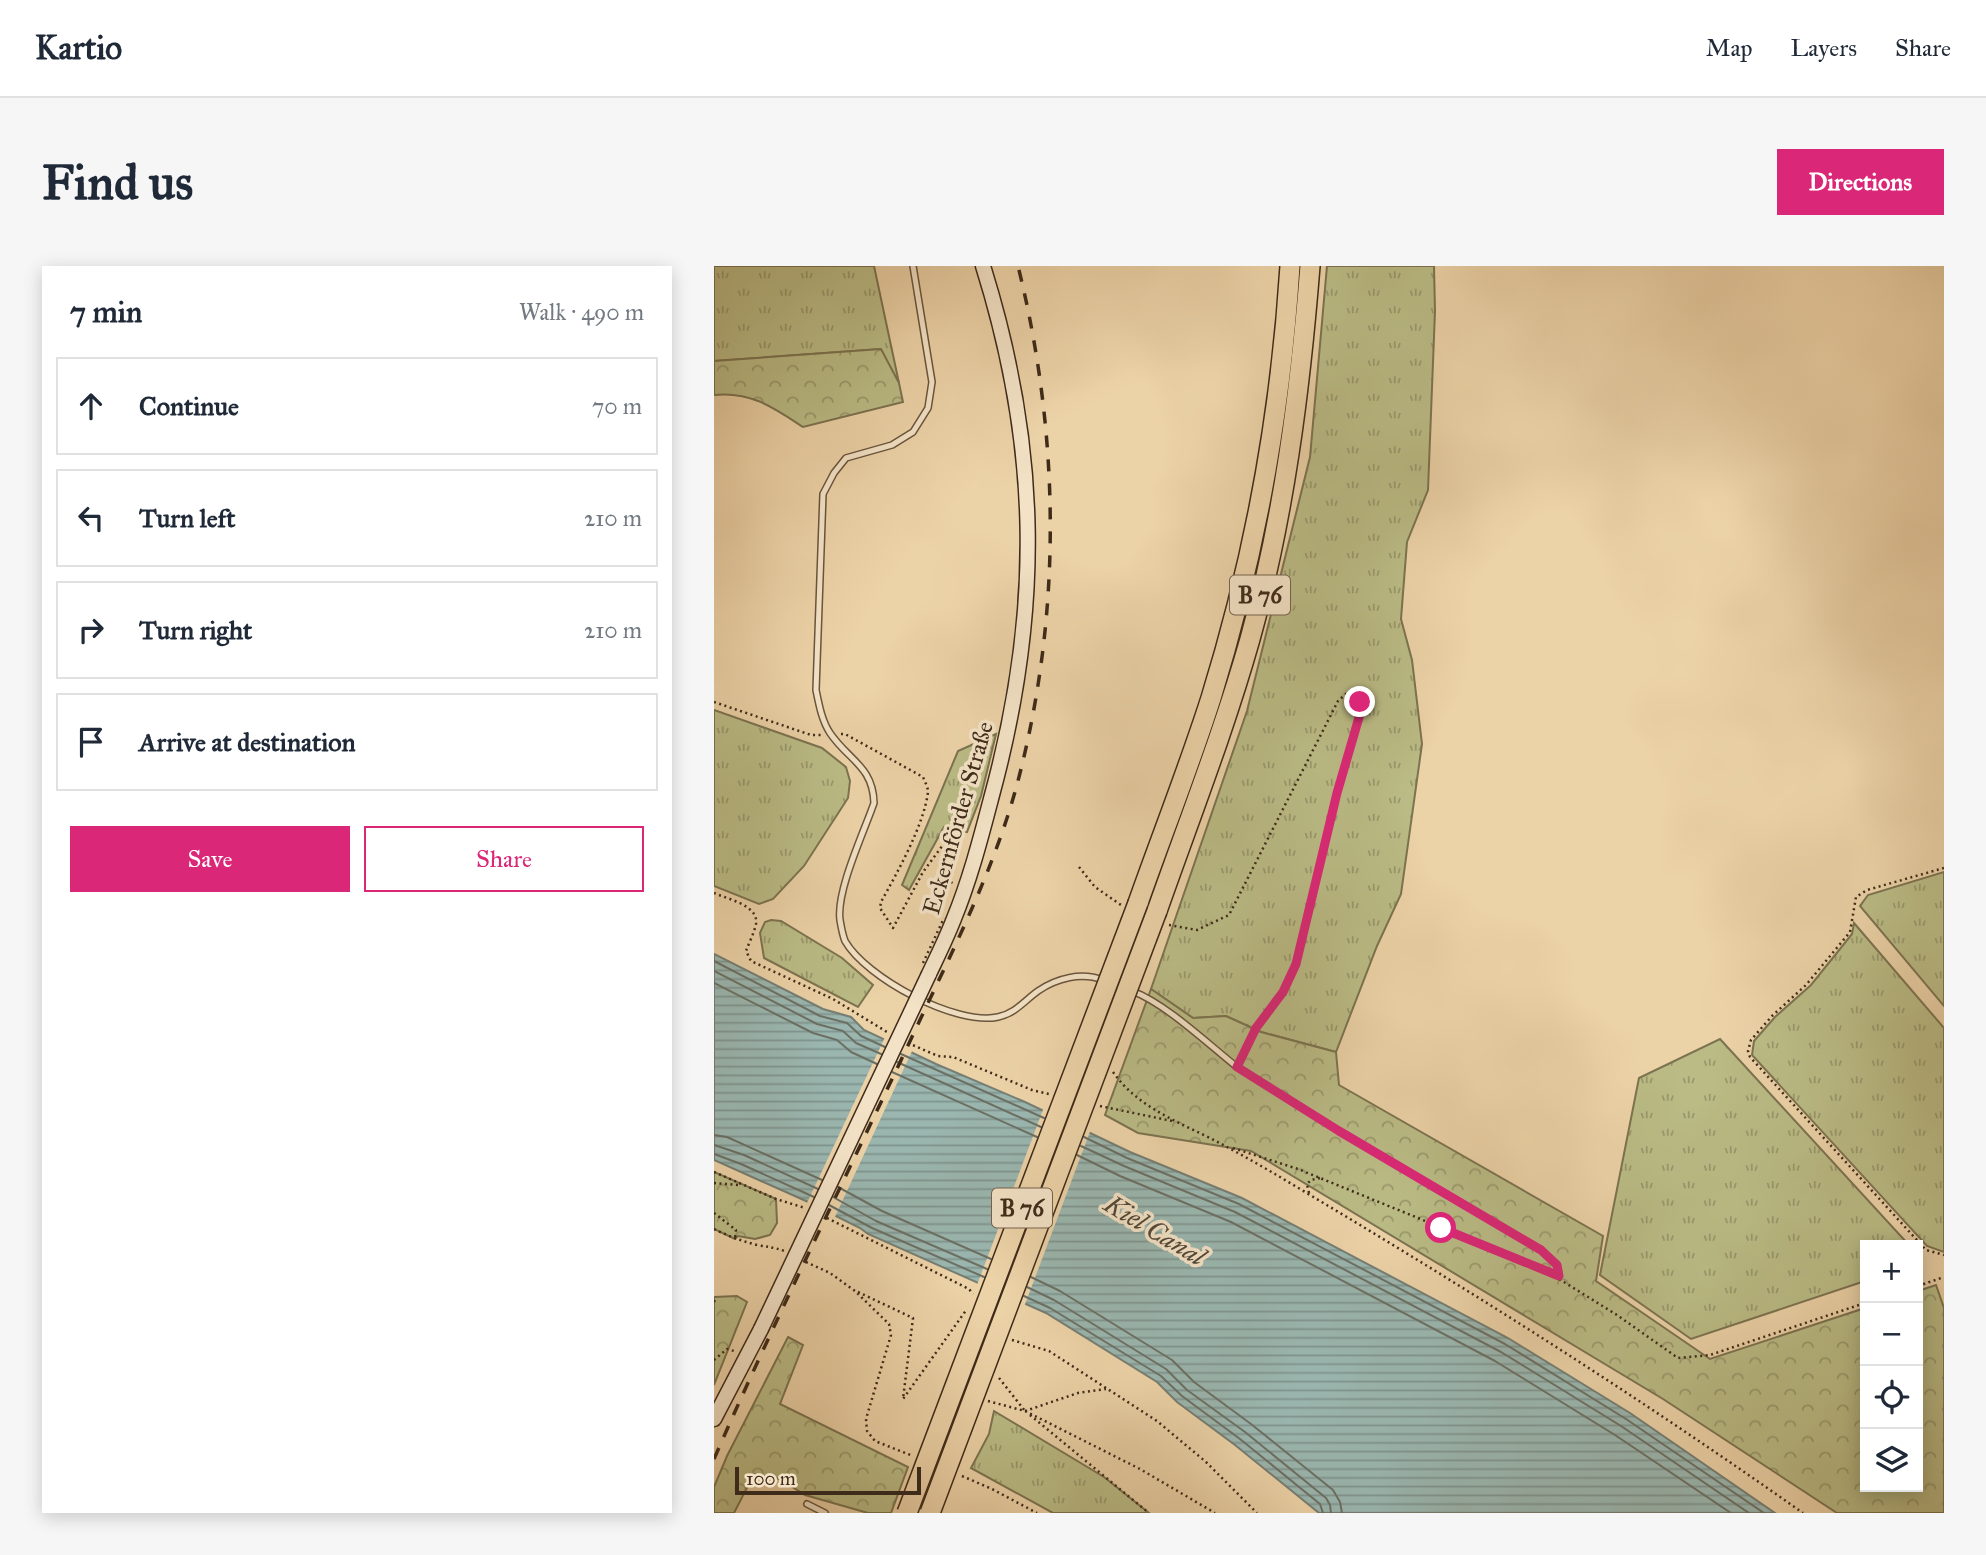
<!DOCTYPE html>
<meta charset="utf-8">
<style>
:root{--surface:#fff;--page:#f6f6f7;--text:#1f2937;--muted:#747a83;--line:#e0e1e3;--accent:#db2777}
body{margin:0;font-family:"IM FELL Great Primer",serif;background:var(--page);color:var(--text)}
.controls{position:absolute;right:21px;bottom:21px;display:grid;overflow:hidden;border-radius:0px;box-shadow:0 4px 18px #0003}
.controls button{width:63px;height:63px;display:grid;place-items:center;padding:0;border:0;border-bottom:2px solid var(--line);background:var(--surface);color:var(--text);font:35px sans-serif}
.scale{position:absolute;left:21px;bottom:18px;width:186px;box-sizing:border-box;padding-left:7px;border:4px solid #3f2b1a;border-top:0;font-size:19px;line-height:24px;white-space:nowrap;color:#3f2b1a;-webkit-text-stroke:5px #f3e2c6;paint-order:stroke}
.stop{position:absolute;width:21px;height:21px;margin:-16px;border:5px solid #db2777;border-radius:50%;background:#fff}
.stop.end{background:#db2777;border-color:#fff;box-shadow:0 2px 7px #0008}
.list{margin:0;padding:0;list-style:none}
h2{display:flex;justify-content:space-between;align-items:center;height:91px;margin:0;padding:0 28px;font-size:30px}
h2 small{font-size:23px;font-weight:400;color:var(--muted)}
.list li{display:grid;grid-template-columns:46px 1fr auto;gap:21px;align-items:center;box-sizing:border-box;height:98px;margin:0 14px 14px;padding:0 14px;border:2px solid var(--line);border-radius:0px}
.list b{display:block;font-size:26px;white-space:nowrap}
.list em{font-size:23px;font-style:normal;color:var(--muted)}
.actions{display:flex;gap:14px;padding:21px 28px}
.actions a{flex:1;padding:16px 0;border:2px solid var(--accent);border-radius:0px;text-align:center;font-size:24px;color:var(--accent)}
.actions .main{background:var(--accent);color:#fff}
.icon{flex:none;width:38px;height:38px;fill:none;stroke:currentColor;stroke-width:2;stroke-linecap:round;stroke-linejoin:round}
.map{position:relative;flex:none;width:1230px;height:1247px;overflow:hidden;border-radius:0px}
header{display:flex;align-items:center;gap:42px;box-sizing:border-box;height:98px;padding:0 35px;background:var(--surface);border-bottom:2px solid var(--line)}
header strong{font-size:33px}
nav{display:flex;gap:38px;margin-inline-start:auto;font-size:24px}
.intro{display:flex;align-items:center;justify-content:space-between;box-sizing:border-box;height:168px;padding:0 42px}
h1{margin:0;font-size:49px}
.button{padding:18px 32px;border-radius:0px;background:var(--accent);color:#fff;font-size:24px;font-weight:700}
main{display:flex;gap:42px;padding:0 42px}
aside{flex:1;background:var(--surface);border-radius:0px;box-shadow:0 4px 18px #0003}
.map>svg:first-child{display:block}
</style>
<header>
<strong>Kartio</strong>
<nav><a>Map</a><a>Layers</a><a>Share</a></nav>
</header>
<div class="intro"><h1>Find us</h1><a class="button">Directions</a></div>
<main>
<aside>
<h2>7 min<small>Walk · 490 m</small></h2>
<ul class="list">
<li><svg class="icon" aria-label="ahead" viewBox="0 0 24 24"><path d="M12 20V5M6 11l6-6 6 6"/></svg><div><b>Continue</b></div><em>70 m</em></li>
<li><svg class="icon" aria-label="left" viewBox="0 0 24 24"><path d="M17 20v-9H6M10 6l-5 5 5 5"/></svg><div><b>Turn left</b></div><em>210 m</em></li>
<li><svg class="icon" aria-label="right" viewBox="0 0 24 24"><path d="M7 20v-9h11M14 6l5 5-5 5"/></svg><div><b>Turn right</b></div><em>210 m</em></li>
<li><svg class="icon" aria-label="arrive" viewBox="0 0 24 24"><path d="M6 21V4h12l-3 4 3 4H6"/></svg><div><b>Arrive at destination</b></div></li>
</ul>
<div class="actions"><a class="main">Save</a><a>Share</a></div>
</aside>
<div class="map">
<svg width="1230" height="1247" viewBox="0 0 1230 1247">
<defs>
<pattern id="grass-tufts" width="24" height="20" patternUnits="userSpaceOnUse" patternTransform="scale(1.75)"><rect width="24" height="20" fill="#babb85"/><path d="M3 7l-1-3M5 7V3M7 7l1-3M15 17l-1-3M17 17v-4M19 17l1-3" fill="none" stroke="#99986c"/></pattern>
<pattern id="forest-crowns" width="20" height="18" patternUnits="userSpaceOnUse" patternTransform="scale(1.75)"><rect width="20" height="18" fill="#babb85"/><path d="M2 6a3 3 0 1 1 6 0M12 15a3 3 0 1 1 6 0" fill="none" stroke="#99986c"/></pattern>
<pattern id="water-rules" width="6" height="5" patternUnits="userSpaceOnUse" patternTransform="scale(1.75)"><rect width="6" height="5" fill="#9ab6af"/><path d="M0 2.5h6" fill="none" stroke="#7f948e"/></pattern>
</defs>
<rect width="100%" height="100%" fill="#ecd2a7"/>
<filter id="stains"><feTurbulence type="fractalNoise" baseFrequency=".00286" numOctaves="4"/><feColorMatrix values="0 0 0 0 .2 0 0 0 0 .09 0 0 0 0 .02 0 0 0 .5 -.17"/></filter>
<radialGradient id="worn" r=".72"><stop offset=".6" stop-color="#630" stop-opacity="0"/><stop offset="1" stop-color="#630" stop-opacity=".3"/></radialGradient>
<!-- grass -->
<g fill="url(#grass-tufts)" stroke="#7c7350" stroke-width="2">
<polygon points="0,0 160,0 185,117 166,83 0,95"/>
<polygon points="613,0 720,0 721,45 714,224 693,276 687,353 698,394 708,478 687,628 663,680 622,786 547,766 512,750 479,752 437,723 533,445 596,191"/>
<polygon points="0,444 108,482 132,501 136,515 134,532 90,600 59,633 45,638 0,620"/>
<polygon points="282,468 267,530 253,566 230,561 195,624 188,619 244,485"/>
<polygon points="1230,606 1230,740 1146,640 1154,629"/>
<polygon points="57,654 67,655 128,692 159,719 144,741 50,692 46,667 51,656"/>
<polygon points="1140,657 1230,762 1230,986 1213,980 1038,789 1040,775 1061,751 1097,719 1138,668"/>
<polygon points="1006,773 1195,979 1151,979 1151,1015 977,1073 886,1009 925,812"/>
<polygon points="280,1145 390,1211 435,1247 339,1247 257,1202 275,1168"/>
</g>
<!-- forest -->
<g fill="url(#forest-crowns)" stroke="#7c7350" stroke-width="2">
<path d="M167,83L185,117L189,136L89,161C60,142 37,125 0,129V95Z"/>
<polygon points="437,723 479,752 512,750 547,766 622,786 625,819 889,970 882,1015 996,1093 1151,1042 1151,1221 1204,1221 1204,1025 1222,1019 1230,1042 1230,1247 1123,1247 949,1133 537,885 424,867 391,849"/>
<polygon points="0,906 62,933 63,957 56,969 41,973 24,970 21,973 0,963"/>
<polygon points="23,1030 33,1036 0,1119 0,1031"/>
<polygon points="74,1071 89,1079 66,1138 194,1201 177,1247 154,1247 91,1229 66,1213 40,1208 20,1247 0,1247 0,1221 13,1190"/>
</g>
<!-- water -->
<polygon fill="url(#water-rules)" stroke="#767e73" stroke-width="2" points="0,688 109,743 137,751 150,764 222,798 311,836 416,886 528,932 794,1072 916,1147 1061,1247 605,1247 521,1179 463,1136 443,1116 332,1047 154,968 146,962 92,935 0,894"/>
<!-- pier -->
<g fill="#ecd2a7">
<polygon points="172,769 199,783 120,953 92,939"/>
<polygon points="330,841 377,863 310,1041 263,1019"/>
</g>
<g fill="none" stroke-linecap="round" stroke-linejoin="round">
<!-- shore -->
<g stroke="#6c7064" stroke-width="2">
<polyline points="0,695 106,750 133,757 147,770 171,781"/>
<polyline points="0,705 103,758 129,765 142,777 167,788"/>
<polyline points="0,717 99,767 123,774 137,786 163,798"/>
<polyline points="187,788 330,852"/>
<polyline points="183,796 327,861"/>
<polyline points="178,806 323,871"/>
<polyline points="0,869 13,871 108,914"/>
<polyline points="370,871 413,892 525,938 791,1078 912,1153 1050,1247"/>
<polyline points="0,879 30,889 104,923"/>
<polyline points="367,880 410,900 521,946 787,1086 907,1160 1035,1247"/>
<polyline points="0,888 27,898 100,931"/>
<polyline points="363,889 406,910 517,956 781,1095 901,1169 1017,1247"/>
<polyline points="124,921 168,945 277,993"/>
<polyline points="119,931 162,955 273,1003"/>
<polyline points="115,939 158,962 270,1011"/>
<polyline points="317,1011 346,1025 458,1094 480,1116 537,1158 619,1224 626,1236 628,1247"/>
<polyline points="313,1021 340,1034 452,1103 473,1124 531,1166 612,1232 616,1239 617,1247"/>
<polyline points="310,1030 336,1042 447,1110 468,1130 526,1173 606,1238 609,1247"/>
</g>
<defs>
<g id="lane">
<path d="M199,0L218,116L214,142L199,166L178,179L132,192L120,207L109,228L102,424C105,439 108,455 116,467C134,494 159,500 160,537C150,566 122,625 126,654C127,660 129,670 131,675C152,712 242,760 284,751C302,747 310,735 324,725C343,712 367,706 389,714"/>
<path d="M418,725C451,737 494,778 523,801"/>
<polyline points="93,1238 111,1247"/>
</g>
<g id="secondary">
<path d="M215,708C223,691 232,673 239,655C256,614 267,571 278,529C328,345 326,182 269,0"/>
<polyline points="0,1153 47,1063"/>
</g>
<g id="highway">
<path d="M424,637C448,569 475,501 497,432C540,293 567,146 576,0"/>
<path d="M443,645C475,554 510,465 536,373C570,251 586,125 596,0"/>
</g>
</defs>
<!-- lane casing -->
<use href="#lane" stroke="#6a553d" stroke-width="8"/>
<!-- secondary casing -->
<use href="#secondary" stroke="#3f2b1a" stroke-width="17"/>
<!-- highway casing -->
<use href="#highway" stroke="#3f2b1a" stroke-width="22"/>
<!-- path -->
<g stroke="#3f2b1a" stroke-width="2.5" stroke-dasharray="2 3.5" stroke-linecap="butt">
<polyline points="0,436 97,469 107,469"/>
<path d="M127,468H131L209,511C211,516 214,521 214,526C210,559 183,607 167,636L166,642L179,662L209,606L237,568L241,567L235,611L239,620"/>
<polyline points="365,601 381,621 407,639"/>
<polyline points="1230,602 1153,624 1142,631 1136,666 1092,719 1058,750 1037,774 1034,785 1036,791 1212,984 1230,989"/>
<path d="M0,627C13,633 45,639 42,658C40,667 35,677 32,685L37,695L119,733L173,766"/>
<polyline points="455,659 483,664 515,649 624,435 633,427 646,436 646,448 623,527 581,698 569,726 542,762 526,794"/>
<polyline points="194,777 224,790 239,791 318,824 335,828"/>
<path d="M399,806C426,845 474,859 513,881C541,896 568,912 596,929C764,1029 929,1134 1089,1247"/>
<polyline points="531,806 625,865 826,984 843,999 845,1010"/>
<polyline points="386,840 458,855"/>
<polyline points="519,882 584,903 829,1003 903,1049 964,1092 996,1089 1151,1037"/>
<polyline points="0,906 62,933 91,942"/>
<polyline points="0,917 24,919"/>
<polyline points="595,927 593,918 597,914 606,912"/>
<polyline points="0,947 22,964 21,972"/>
<polyline points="113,952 255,1023 259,1028"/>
<path d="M0,963C14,970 28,975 43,979C53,981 60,981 70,985"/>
<polyline points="92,996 116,1007 141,1025 175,1058 177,1069 152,1153 153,1165 161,1175 199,1190"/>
<polyline points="1204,1020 1230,1011"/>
<polyline points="144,1026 199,1052 189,1133 253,1043"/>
<polyline points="0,1036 2,1032"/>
<polyline points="298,1074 335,1085 443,1155 492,1196 543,1247"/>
<polyline points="0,1094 13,1083 20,1085"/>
<polyline points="285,1112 311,1145"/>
<polyline points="274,1135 311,1145 426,1203 501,1247"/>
<polyline points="311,1145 364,1127 392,1123"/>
<polyline points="316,1149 435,1247"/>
<polyline points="248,1210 278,1223 323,1247"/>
</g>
<!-- lane -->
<use href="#lane" stroke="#f3e2c6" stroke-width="5"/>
<!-- secondary -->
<use href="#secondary" stroke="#f3e2c6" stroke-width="14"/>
<!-- highway -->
<use href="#highway" stroke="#ecd2a7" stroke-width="19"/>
<!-- rail -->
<path stroke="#3f2b1a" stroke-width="3.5" stroke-dasharray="12 12" stroke-linecap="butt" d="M0,1193C62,1051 131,913 197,773C238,685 284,598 307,503C348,338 345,165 304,0"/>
<defs>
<polyline id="secondary-bridge" points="47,1063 215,708"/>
<g id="highway-bridge">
<polyline points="193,1247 424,637"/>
<polyline points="216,1247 443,645"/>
</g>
</defs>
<!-- secondary-bridge casing -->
<use href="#secondary-bridge" stroke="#3f2b1a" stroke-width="17" stroke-linecap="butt"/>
<!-- highway-bridge casing -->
<use href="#highway-bridge" stroke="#3f2b1a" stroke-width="22" stroke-linecap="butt"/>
<!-- path-bridge -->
<polyline stroke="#3f2b1a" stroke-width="2.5" stroke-dasharray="2 3.5" stroke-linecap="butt" points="209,697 230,652"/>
<!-- secondary-bridge -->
<use href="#secondary-bridge" stroke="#f3e2c6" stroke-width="14"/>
<!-- highway-bridge -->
<use href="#highway-bridge" stroke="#ecd2a7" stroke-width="19"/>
</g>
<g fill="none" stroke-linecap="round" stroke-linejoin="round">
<!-- route -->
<polyline stroke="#db2777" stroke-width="9" points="646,436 646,448 623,527 582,698 569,726 542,762 523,801 625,865 827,984 843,999 845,1010 727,962"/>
</g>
<g text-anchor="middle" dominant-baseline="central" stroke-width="7" stroke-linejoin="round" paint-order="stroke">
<!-- shield labels -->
<g fill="#f3e2c6" stroke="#75624e" stroke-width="2">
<rect x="516" y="309.5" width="60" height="39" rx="5"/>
<rect x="278" y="922.5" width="60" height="39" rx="5"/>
</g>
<g font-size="23" font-weight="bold" fill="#3f2b1a">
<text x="546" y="329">B 76</text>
<text x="308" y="942">B 76</text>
</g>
<!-- street labels -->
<g font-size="24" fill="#3f2b1a" stroke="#f3e2c6">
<text transform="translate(244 552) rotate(-74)">Eckernförder Straße</text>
</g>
<!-- water labels -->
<g font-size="26" font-style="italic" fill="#514738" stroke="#f3e2c6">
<text transform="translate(441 964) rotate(31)">Kiel Canal</text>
</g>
</g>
<rect width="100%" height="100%" filter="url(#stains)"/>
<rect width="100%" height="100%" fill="url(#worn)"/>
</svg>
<div class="controls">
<button>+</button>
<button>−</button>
<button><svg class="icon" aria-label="locate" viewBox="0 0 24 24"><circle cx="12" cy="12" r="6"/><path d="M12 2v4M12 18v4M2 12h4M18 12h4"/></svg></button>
<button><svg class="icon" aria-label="layers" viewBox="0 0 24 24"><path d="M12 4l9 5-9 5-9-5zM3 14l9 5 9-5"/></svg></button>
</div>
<div class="scale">100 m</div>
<div class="stop" style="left:727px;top:962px"></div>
<div class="stop end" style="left:646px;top:436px"></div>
</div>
</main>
